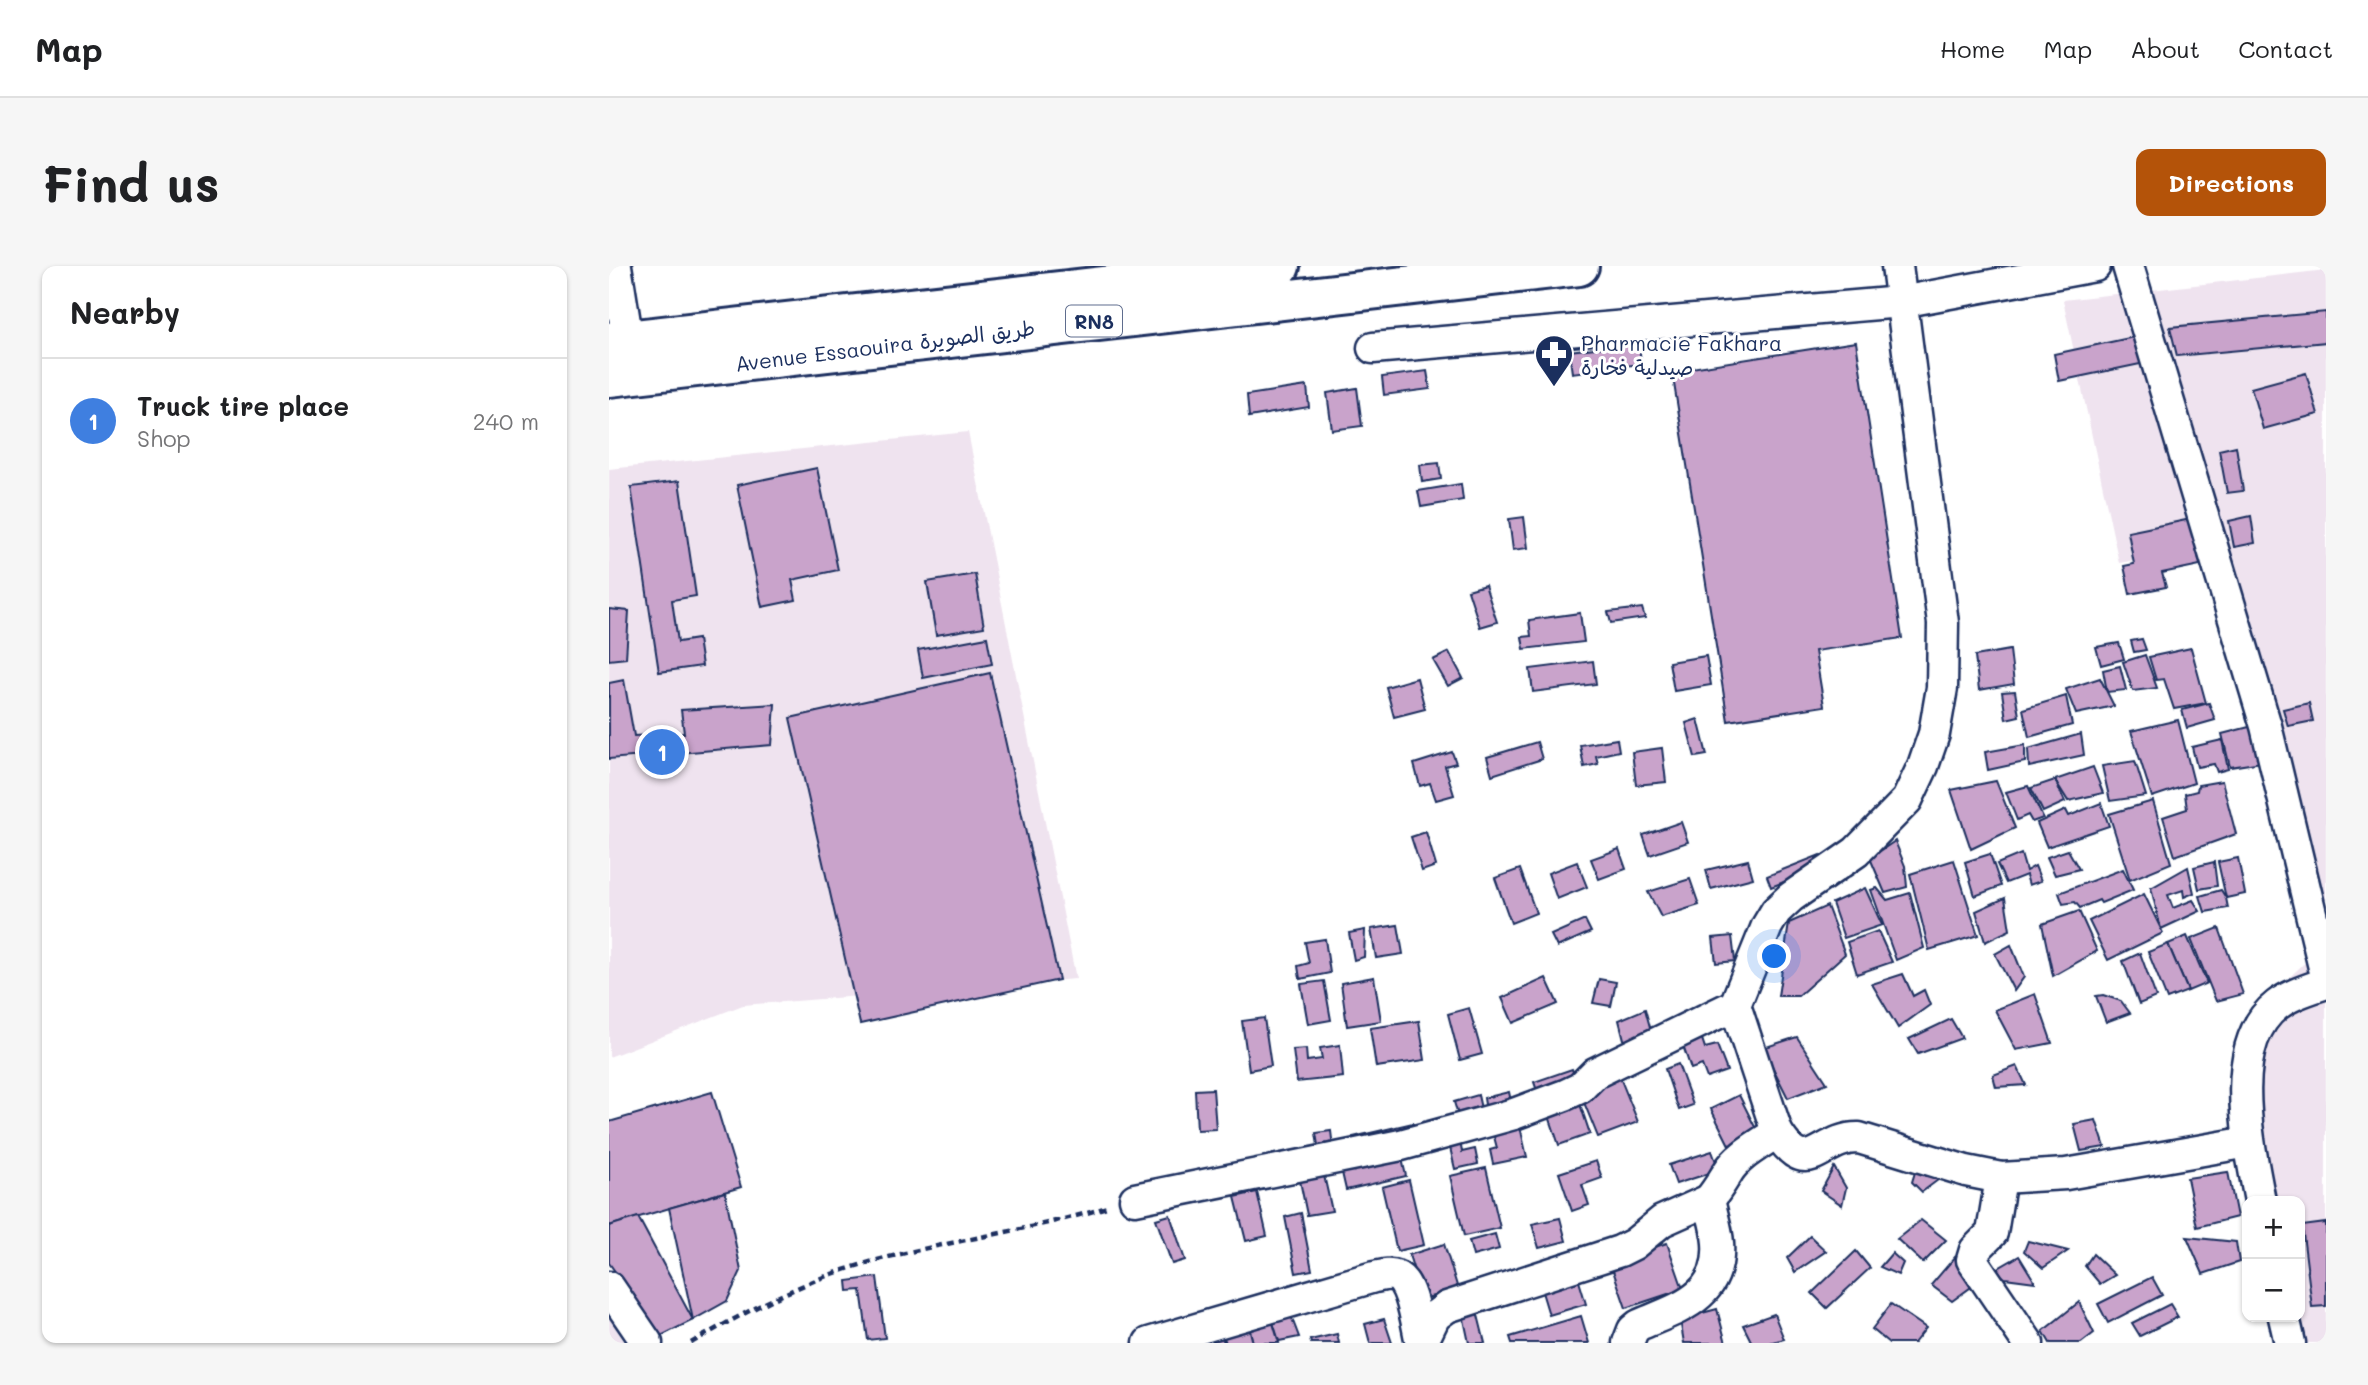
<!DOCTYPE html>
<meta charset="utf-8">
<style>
:root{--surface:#fff;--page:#f6f6f6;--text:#202124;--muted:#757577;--line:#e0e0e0;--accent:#b45309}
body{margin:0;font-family:Mali,"Playpen Sans Arabic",sans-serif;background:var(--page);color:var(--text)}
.controls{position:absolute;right:21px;bottom:21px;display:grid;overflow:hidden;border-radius:14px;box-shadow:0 2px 5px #0004}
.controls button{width:63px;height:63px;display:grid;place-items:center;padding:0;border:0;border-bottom:2px solid var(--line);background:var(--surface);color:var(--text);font:35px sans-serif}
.you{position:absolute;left:1166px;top:691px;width:24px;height:24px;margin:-18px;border:5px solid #fff;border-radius:50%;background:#1a73e8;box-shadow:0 0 0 10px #1a73e833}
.badge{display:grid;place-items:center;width:46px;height:46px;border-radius:50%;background:var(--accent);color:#fff;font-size:23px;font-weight:700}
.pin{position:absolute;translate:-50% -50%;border:4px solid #fff;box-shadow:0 2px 7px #0006}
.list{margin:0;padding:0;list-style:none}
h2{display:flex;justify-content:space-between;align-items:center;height:91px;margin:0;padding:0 28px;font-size:30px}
h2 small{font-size:23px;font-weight:400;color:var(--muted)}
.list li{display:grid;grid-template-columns:46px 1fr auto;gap:21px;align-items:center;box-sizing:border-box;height:126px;padding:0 28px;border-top:2px solid var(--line)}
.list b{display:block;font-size:26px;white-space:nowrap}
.list p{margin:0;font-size:23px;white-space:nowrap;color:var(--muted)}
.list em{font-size:23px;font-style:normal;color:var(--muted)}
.map{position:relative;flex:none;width:1717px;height:1077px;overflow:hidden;border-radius:14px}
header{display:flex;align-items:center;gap:42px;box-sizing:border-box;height:98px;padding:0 35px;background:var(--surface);border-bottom:2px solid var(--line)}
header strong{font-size:33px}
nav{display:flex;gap:38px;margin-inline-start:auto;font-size:24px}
.intro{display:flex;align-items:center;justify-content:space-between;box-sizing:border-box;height:168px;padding:0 42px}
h1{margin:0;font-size:49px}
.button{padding:18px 32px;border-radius:14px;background:var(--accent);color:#fff;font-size:24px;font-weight:700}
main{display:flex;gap:42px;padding:0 42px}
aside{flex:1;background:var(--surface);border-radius:14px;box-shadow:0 2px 5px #0004}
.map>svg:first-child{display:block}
</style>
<header>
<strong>Map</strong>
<nav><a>Home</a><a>Map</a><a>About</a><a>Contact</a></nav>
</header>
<div class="intro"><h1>Find us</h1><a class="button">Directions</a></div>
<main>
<aside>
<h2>Nearby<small></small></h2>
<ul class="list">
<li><span class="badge" style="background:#3f7fe0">1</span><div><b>Truck tire place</b><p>Shop</p></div><em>240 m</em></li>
</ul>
</aside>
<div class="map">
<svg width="1717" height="1077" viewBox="0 0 1717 1077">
<rect width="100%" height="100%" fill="#fff"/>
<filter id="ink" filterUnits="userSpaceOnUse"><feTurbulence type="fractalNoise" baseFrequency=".0143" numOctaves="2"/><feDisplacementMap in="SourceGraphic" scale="14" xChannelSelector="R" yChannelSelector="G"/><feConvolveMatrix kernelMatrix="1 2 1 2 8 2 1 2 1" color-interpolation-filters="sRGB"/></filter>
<g filter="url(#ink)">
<!-- built -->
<g fill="#efe3ef">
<polygon points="1717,4 1717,1077 1695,1077 1689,1051 1691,1051 1691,935 1665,935 1641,821 1664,727 1710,683 1602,281 1510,297 1454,34"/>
<polygon points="359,166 467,713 134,739 0,791 0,203"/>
<polygon points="0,1050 16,1077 0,1077"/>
</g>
<!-- building -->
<g fill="#c9a3cb" stroke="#1b2f5e" stroke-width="2">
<polygon points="1717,46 1717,76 1568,90 1561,61"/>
<polygon points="1530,70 1536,97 1450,115 1445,88"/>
<polygon points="1247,76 1293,372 1206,385 1215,440 1119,455 1063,105"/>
<polygon points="1030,77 1032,98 963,107 960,85"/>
<polygon points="818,105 821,123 775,129 773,111"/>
<polygon points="1697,107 1709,148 1654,163 1642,122"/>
<polygon points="698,120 700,141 640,151 638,129"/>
<polygon points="748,122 753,160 723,164 718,127"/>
<polygon points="1627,180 1634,225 1618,227 1610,184"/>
<polygon points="830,197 832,213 813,216 811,199"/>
<polygon points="208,202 229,304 183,314 187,334 153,341 128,219"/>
<polygon points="70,215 87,330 63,334 69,376 89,373 93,400 50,406 22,221"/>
<polygon points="852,218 854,234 812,241 809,225"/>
<polygon points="1642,250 1646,277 1625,281 1620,255"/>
<polygon points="915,251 919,282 904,284 900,253"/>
<polygon points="1582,253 1591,299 1553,307 1557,321 1521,328 1515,300 1525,298 1519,266"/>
<polygon points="366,308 375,361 327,369 318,316"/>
<polygon points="876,319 888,356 871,361 859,324"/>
<polygon points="1033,342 1036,352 1002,357 999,346"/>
<polygon points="0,343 20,345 17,392 0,394"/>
<polygon points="971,347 975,376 915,383 913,371 922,370 920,354"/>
<polygon points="378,371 383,398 314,412 309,384"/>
<polygon points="1533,373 1537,384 1525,386 1522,375"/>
<polygon points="1510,377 1515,393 1492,399 1487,381"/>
<polygon points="1582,382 1597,437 1565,443 1555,413 1547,414 1540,391"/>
<polygon points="1401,384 1405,418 1370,424 1366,390"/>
<polygon points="840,386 854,412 839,420 824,394"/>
<polygon points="1536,389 1548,422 1524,425 1514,396"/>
<polygon points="1097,390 1102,419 1065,425 1060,396"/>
<polygon points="984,395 987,418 924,426 921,403"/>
<polygon points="1511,400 1517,424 1498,426 1494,404"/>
<polygon points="381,407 450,714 251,758 181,452"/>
<polygon points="808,412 816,443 785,451 777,421"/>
<polygon points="1491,412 1505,440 1467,448 1457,423"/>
<polygon points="15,414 25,470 75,467 72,444 166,438 163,479 0,493 0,417"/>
<polygon points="1406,425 1410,450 1397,453 1393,426"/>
<polygon points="1457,430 1463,459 1420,471 1414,443"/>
<polygon points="1600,437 1606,454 1578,462 1573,444"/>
<polygon points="1700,437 1704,455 1679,460 1674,443"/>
<polygon points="1089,453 1098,489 1086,491 1077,457"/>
<polygon points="1569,454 1585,517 1543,531 1522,465"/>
<polygon points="1644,460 1653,496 1621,501 1613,468"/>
<polygon points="1472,468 1475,489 1420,501 1419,483"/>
<polygon points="1008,473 1010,485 987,490 989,498 975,501 971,479"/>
<polygon points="1613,474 1619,503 1608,506 1605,498 1588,501 1583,481"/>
<polygon points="928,476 933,493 883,509 878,491"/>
<polygon points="1416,479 1416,496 1379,504 1376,486"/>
<polygon points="1053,482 1057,516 1027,519 1023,486"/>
<polygon points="843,486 847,497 836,500 845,529 827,534 821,517 811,520 805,498"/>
<polygon points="1526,495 1537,530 1501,535 1493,500"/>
<polygon points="1484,501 1494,527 1459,535 1446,514"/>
<polygon points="1446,514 1456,536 1434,546 1422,522"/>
<polygon points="1387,515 1406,562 1362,583 1342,524"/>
<polygon points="1613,515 1627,568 1566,590 1554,551 1578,543 1576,528 1588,525 1589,519"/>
<polygon points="1419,520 1434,552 1423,556 1419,549 1408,554 1397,526"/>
<polygon points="1544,535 1562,597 1521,614 1500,548"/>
<polygon points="1492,537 1500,560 1438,581 1428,557 1457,544 1460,550"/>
<polygon points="1072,556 1079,576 1041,589 1034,569"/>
<polygon points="817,566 827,600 813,605 802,571"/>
<polygon points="1286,575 1296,600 1298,621 1276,627 1261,592"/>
<polygon points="1010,583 1017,603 990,613 982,593"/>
<polygon points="1459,584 1470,603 1446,609 1438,591"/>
<polygon points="1381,588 1392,620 1366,630 1356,596"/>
<polygon points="1412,588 1417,605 1426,600 1432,615 1420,619 1417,609 1397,617 1388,598"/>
<polygon points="1211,589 1216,600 1162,621 1158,610"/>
<polygon points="1629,592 1636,628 1617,632 1609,596"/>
<polygon points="1139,594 1144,612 1102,623 1097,604"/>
<polygon points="1345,594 1369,669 1320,684 1301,608"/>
<polygon points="968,596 978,621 948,633 939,607"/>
<polygon points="1605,596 1608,620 1590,623 1585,601"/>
<polygon points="1579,601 1585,627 1575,631 1574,624 1559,629 1564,642 1584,634 1591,645 1552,663 1542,622"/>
<polygon points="911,603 927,647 902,657 886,612"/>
<polygon points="1514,603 1524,624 1492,637 1490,634 1471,642 1466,636 1454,638 1450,627"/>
<polygon points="1081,613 1090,639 1052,651 1039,626"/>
<polygon points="1256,622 1273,659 1235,672 1223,637"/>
<polygon points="1268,622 1278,634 1301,627 1315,682 1287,694 1262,624"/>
<polygon points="1612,624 1617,632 1619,642 1596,646 1591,630"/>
<polygon points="1535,628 1554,667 1499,694 1480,655"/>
<polygon points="1396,632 1401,664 1376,676 1367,645"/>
<polygon points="1218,640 1236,688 1189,730 1169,730 1180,657"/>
<polygon points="1470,645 1488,685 1444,710 1433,658"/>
<polygon points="976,654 982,666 948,681 942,669"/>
<polygon points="789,659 794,688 767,692 762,663"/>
<polygon points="1610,662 1634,728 1607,735 1582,673"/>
<polygon points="756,664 755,691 745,694 740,667"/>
<polygon points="1269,665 1283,696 1248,708 1238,676"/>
<polygon points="1123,670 1126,695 1107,697 1104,672"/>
<polygon points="1578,670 1598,717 1579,725 1559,678"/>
<polygon points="716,673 721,707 691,713 689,700 700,697 696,676"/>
<polygon points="1559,678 1579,725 1558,733 1539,686"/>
<polygon points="1402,679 1415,711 1405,725 1386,688"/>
<polygon points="1531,687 1547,731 1530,738 1514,695"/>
<polygon points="1294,708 1304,730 1315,724 1321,739 1289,762 1263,718"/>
<polygon points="765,711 772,755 738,760 732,717"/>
<polygon points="937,712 949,738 904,757 893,732"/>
<polygon points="990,713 1007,716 1002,740 984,737"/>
<polygon points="715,715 722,754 699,758 692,718"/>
<polygon points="1426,728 1443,777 1407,784 1386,744"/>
<polygon points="1494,729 1512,735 1521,747 1497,756 1487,730"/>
<polygon points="860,742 873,788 851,794 839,748"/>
<polygon points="1036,743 1044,772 1018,785 1010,754"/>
<polygon points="655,752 662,800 640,804 633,755"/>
<polygon points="1342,753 1353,772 1309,788 1300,773"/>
<polygon points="810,755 816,794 767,801 761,762"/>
<polygon points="1090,764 1096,782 1108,779 1118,805 1098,812 1093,799 1082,803 1071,771"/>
<polygon points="1188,771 1218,817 1179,832 1154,782"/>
<polygon points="731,779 734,811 688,816 684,784 697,783 698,795 713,793 711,782"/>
<polygon points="1069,798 1084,839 1070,844 1056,803"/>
<polygon points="1408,800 1417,819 1387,821 1384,809"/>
<polygon points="963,803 969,821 931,833 925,816"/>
<polygon points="1010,809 1029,856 989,871 970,824"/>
<polygon points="604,823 607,863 588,864 586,824"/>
<polygon points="103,826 132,921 0,960 0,856"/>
<polygon points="900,826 904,845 878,852 875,832"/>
<polygon points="869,829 874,852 849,849 845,836"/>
<polygon points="968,829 981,868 950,879 940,850"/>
<polygon points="1130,829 1148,865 1133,882 1121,881 1102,843"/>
<polygon points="1487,854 1496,881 1472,885 1465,858"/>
<polygon points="910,856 918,891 884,898 881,884 888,882 883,863"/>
<polygon points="804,857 807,871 746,885 744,871"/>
<polygon points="722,865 725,890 711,892 707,867"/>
<polygon points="850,870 853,886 866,883 869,898 846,903 839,873"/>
<polygon points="791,884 797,910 737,924 731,898"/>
<polygon points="1103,885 1110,904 1067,918 1060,899"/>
<polygon points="987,895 993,912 973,919 980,939 963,945 950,907"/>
<polygon points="1225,901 1237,922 1233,939 1212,925"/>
<polygon points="877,902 891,962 855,970 841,910"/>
<polygon points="1307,903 1333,911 1313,926 1303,916"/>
<polygon points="714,905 723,945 698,949 690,910"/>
<polygon points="1619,906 1628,951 1588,961 1578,912"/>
<polygon points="800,914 815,979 788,985 773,921"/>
<polygon points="116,926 132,1005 118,1035 84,1054 60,942"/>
<polygon points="648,926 658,970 637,975 626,931"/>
<polygon points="692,947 703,1004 687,1007 676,951"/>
<polygon points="561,949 576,994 563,998 547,953"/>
<polygon points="29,951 84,1054 52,1070 0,997 0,960"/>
<polygon points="951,952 957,975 930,982 923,958"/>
<polygon points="1312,954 1337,974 1314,997 1288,973"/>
<polygon points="1717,957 1717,1040 1703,1041 1693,960"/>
<polygon points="886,968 890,983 864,990 860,975"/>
<polygon points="1201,970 1217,985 1186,1006 1178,992"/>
<polygon points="1578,971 1627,976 1630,996 1594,1008"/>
<polygon points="1419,975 1459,985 1434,1002 1415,985"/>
<polygon points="1058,977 1074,1023 1017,1042 1001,996"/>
<polygon points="835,978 849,1023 814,1033 800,989"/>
<polygon points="1247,985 1261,1002 1218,1042 1203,1027"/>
<polygon points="1283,987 1294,997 1289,1009 1271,1001"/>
<polygon points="1484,988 1506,1009 1491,1018 1476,1000"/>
<polygon points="1410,990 1426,1016 1396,1012 1386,1004"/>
<polygon points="1346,991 1369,1016 1343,1035 1322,1019"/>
<polygon points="967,1005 977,1038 940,1049 930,1016"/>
<polygon points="268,1011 276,1072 259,1074 252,1024 239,1025 238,1015"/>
<polygon points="1543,1011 1553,1029 1499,1057 1489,1038"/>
<polygon points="1470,1036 1485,1067 1472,1077 1441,1077 1434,1065"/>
<polygon points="1282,1038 1317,1062 1305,1077 1280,1077 1263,1063"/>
<polygon points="1561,1038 1569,1051 1531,1070 1523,1057"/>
<polygon points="867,1041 876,1077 860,1077 853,1044"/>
<polygon points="679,1042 690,1071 670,1075 661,1047"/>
<polygon points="1108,1043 1117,1077 1075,1077 1071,1053"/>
<polygon points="661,1047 670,1077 644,1077 638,1053"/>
<polygon points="1165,1048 1175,1073 1160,1077 1143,1077 1134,1059"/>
<polygon points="972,1050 980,1077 903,1077 901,1071"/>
<polygon points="638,1053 644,1077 617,1077 610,1060"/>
<polygon points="775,1053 783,1077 761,1077 756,1058"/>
<polygon points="610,1060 615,1077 590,1077"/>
<polygon points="728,1068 730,1077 702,1077 701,1074"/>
</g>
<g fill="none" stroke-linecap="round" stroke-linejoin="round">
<defs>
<g id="street">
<polyline points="7,0 22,94"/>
<path d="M1288,0L1334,357L1333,422L1325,468L1314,500L1298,534L1247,586L1182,631L1167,645L1158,660L1126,739L1168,866C1200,917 1210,871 1250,872L1357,905L1392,912L1457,908L1640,876"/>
<polyline points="1519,0 1657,460 1717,710"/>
<polyline points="764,82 1292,36 1486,0"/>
<polyline points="1392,912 1383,967 1366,984 1363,994 1419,1077"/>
<polyline points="526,933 792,879 847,864 905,848 956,829 971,822 986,807 1126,739"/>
<path d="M1651,935C1641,881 1616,779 1668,739C1682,728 1700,723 1717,717"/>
<polyline points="0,1021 38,1077"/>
<polyline points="1675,1051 1681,1077"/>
<path d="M540,1077L765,1011C772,1010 780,1007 787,1010C803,1015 808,1062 812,1077"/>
<polyline points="813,1077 826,1050 838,1041 1011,985 1025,978 1053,955 1100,934"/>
<path d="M1019,1077L1024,1064L1030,1059C1070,1042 1113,1031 1109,977C1108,963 1103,948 1100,934C1109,923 1112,917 1119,906C1129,889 1152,878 1168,866"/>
</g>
<g id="primary">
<polyline points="0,76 671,0"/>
<polyline points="0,111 970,0"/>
</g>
</defs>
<!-- street casing -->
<use href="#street" stroke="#1b2f5e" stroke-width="35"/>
<!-- primary casing -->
<use href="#primary" stroke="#1b2f5e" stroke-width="44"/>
<!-- path -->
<path stroke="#1b2f5e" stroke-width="4.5" stroke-dasharray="7 5" stroke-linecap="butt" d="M82,1077C122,1054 163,1032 207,1014C298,978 403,971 498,941"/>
<!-- street -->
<use href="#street" stroke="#fff" stroke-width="30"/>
<!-- primary -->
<use href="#primary" stroke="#fff" stroke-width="38"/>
</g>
</g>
<!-- icons -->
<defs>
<symbol id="pharmacy-pin" viewBox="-11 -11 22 30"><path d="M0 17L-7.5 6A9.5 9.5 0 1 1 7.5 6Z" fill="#1b2f5e" stroke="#fff"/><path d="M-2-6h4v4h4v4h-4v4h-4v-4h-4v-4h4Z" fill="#fff"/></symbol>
</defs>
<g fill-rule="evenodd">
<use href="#pharmacy-pin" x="923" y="66" width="44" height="60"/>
</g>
<g text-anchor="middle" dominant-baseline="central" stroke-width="6" stroke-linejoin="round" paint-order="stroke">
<!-- shield labels -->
<rect fill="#fff" stroke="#5f6d8e" stroke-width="2" x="457" y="39.5" width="56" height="31" rx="5"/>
<g font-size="19" font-weight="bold" fill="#1b2f5e">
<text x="485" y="55">RN8</text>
</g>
<!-- poi labels -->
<g font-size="21" fill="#1b2f5e" stroke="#fff" text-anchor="start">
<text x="972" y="76">Pharmacie Fakhara<tspan x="972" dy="24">صيدلية فخارة</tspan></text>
</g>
<!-- street labels -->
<g font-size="21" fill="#1b2f5e" stroke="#fff">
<text transform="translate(276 79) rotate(-7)">Avenue Essaouira طريق الصويرة</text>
</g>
</g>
</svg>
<div class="controls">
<button>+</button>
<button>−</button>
</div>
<div class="you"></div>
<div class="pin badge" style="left:53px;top:486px;background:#3f7fe0">1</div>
</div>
</main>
